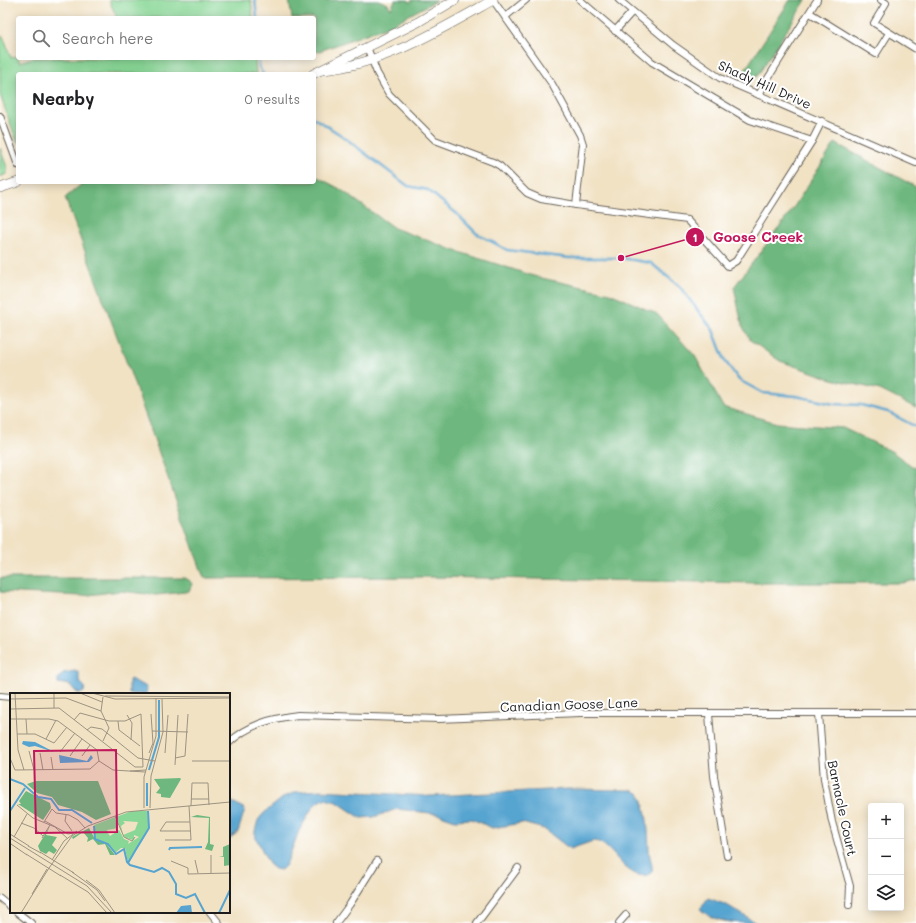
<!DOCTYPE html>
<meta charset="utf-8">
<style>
:root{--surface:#fff;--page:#f6f6f6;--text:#202124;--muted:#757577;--line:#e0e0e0}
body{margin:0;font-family:Mali,sans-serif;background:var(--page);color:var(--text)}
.controls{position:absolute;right:12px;bottom:12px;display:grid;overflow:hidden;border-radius:4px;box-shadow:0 2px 10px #0003}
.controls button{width:36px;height:36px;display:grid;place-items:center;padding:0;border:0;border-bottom:1px solid var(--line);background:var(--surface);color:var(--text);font:20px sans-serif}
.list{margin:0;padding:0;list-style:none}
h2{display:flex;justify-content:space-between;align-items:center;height:52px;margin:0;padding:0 16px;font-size:17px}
h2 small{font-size:13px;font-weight:400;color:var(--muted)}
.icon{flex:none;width:22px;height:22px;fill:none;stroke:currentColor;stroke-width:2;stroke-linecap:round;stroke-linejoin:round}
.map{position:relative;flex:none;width:916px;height:923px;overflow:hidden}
.search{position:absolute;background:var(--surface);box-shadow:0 2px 10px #0003;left:16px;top:16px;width:300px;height:44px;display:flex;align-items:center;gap:10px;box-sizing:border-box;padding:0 14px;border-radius:4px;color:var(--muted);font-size:15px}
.panel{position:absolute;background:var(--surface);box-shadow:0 2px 10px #0003;left:16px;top:72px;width:300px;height:112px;border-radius:4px}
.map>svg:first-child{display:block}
</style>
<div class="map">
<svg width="916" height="923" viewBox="0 0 916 923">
<rect width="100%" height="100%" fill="#fff"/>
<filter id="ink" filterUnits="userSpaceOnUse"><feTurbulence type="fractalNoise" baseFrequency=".025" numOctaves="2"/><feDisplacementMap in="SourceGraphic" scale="8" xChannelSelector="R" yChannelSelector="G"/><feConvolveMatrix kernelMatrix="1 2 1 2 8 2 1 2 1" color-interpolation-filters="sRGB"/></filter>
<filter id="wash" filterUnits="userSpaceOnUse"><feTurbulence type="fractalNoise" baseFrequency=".012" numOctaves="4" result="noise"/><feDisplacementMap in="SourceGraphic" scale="16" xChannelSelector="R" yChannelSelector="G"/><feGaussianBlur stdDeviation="0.9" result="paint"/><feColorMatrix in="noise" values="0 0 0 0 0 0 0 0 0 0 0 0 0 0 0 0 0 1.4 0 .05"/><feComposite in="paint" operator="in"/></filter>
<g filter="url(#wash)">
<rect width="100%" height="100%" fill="#f1e2c4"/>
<!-- green -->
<g fill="#89d796" stroke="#527a59">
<polygon points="109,0 251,0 253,18 117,18"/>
<polygon points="3,36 11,58 17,56 20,62 32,58 255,58 256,74 18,74 18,144 0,95 0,37"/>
<polygon points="0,148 8,170 6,172 8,173 0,177"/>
</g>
<!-- forest -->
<g fill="#6eb87f" stroke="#456a4e">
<polygon points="289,0 378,0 388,4 391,9 395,0 408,0 410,3 412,0 437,0 391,25 317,52 314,49 314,18 292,18"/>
<polygon points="790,0 806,0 758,75 754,78 744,73 747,67"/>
<polygon points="835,143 916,187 916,408 880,390 832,379 780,361 750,340 742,325 734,287 790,213"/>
<polygon points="314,175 340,189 394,228 456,251 537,277 610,293 657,314 695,356 723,407 777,423 843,428 891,451 916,469 916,580 902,583 757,583 427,577 204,578 121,347 65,198 84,182 314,182"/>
<polygon points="0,578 184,578 189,580 192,584 189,591 185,592 156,595 120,591 81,596 0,592"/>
</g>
<!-- water -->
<g fill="#57a4d0" stroke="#3a6076">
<polygon points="75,671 79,673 79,681 85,687 84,692 80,694 76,692 70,685 58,683 58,679 63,673"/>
<polygon points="130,679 145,686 147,689 146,694 129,694 129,681"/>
<path d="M568,789L632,790L639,793C648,808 648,832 649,849C649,858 653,862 652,873C629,885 616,850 599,842L593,841L570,849L544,829L522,823L492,828L472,819L455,820L438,814L397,809L374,817L361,818L337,802L325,799L318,802L313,807L299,831L286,865L281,870L275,869L269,864L255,836V831L258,820L264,813L284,797L296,792L320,790L430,796Z"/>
<polygon points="229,800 245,809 238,832 229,839"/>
<path d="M708,898L727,905L756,923C737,923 714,923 700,909Z"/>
</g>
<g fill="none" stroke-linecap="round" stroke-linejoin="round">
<!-- stream -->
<g stroke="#57a4d0" stroke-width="2.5">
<polyline points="255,0 257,18"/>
<polyline points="259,58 259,67 263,74"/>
<polyline points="314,118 341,135 408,186 428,190 456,213 476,233 507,250 569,258 621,258 651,263 680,287 713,330 725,361 739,380 763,393 796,396 834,404 861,405 888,412 916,427"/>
</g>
</g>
</g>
<g filter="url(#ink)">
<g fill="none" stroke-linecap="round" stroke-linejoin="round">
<defs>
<g id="street">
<polyline points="493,0 505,17 526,0"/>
<polyline points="580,0 652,62 750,120 812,141"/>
<polyline points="619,0 673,45 720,78 916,163"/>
<polyline points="881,0 886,3 874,23 916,49"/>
<polyline points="810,13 876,54 889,33"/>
<polyline points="505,17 552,84 580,135 583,144 576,205"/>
<polyline points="615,31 632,12"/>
<polyline points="367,47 377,73 389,94 435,140 493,162 500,166 527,193 541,199 576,205 687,220 728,266 736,261 812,141 822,121"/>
<polyline points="759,95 765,83 817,0"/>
<polyline points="0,116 18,165"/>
<polyline points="0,696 11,697"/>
<polyline points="709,714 714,776 727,856"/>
<polyline points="819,714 824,779 832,822 850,886 849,905"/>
<path d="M229,743C248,724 274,718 298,715L439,719L580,713H916"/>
<polyline points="0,898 11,907"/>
<polyline points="17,912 31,923"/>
<polyline points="210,912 219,923"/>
<polyline points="336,923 350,904 377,861"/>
<polyline points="477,923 518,868"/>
<polyline points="619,923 626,915"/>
</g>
<g id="secondary">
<path d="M323,70C385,64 440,30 493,0"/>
<polyline points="313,74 418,22 455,0"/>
<polyline points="0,188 18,182"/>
</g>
</defs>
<!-- street casing -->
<use href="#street" stroke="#676157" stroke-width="8"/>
<!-- secondary casing -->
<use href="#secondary" stroke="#676157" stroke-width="10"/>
<!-- street -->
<use href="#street" stroke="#fff" stroke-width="6"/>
<!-- secondary -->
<use href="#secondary" stroke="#fff" stroke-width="9"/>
</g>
</g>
<g text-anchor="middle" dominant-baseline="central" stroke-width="4" stroke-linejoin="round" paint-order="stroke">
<!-- street labels -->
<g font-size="13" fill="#1c1c1c" stroke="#fff">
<text transform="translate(765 84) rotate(24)">Shady Hill Drive</text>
<text transform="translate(569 704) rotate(-2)">Canadian Goose Lane</text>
<text transform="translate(843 808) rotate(78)">Barnacle Court</text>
</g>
</g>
<!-- overview -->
<g transform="translate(10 693)">
<rect width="220" height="220" fill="#f1e2c4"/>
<path d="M122,118H137L139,134L118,170L115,155H111L105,160L98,151L85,145L84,132L105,124L108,135L97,137L98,140L100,143L109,137L114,146L119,148L118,151L129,144L124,142V147L118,146L119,144L117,146L113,142L125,137L128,129L113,128L115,130L111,133L113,141L106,124Z" fill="#89d796"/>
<path d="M144,86L170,85L171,86L160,105L151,104V101L146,100L150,95ZM26,88H88L101,121L86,127L72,119L48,112L42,104L27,100L17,91ZM16,98L40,110L41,115L33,127L8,111H11L9,108ZM187,122L200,124V151L204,152L202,158L195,156L198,149L199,125L181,124ZM40,133L36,142L47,144L42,152L47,157L44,161L39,158L36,161L30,158L28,153ZM79,135L85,146L96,150L105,162H100L95,151L88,152L83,146L77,149L78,145L73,139L63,146L62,144ZM220,151V172L214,173V164L209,163H213V154Z" fill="#6eb87f"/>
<path d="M13,48L25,49L44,59L25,53L19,54L12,51ZM49,62L77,68L81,62L83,65L79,69L50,70ZM181,212L182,220H166L171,213Z" fill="#57a4d0"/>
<path fill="none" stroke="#57a4d0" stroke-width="2" d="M139,77L149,44V7M0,86L13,91L28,104L41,106L49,117H62L82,130M137,90V113M0,118L15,95M84,133L85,146L98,151L106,161L114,156L117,169L120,172L144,179L152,175L159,179L166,191V201L176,205L185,201L195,220M159,157L160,155L192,154M125,158L139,135L138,118M118,170L125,158M209,220L220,197"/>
<path fill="none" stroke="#9c9381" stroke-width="1" d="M5,0L8,57L14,77M44,0V15M70,0L92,9M82,0L105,6L220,5M95,3L220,4M0,6L56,5L91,18M0,16L49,15L125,74H133L131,21L115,28H99L70,20L64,27M117,22L122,30L121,47M0,26H39L48,28L87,57L89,68M16,26L17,41M108,28L109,37L130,53M77,37L81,34L92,36L128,65L145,68M142,38L178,39M7,41H25L44,50L57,34M36,46L46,27M93,48L99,35L91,18L93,4M19,58L24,77M50,59L65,40M30,60L33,77M139,60L143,50L141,21M155,60L158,22M60,63L72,46M72,63L80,52M41,64L43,77M0,65L5,77L80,76L89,68M165,65L175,63L178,21M89,68L103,77L135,79M182,68H220M165,72L168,22M120,78L136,77M181,106H199M7,112L23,125L45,134L58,146M181,113L182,90H198L199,112M134,115V84L146,43V5M140,115L141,83L153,39L152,6M56,122L55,128L62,138M105,123L114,144L122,148L125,144M35,128L58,141L63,140M34,129L42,116L46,120L59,122L68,127L75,135M11,130L24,135L33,143M150,138L156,129H180M150,138H181M0,141L19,153M4,144L17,121M0,145L77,193L102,220M32,145L40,132M155,147H181L179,113M1,151L17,162M18,153L31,160M30,159L64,180M16,161L51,183M42,167L54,148L67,138M185,167L188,180M161,168L178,175V181L220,180M39,175L62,143L78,133L116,119L220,109M62,179L87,197L95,208M201,180V162M50,182L78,199L97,220M76,187L89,197L105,220M22,201L37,176M11,220L39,175"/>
<path fill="#c2185b" fill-opacity="0.15" stroke="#c2185b" stroke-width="2" d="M106,57L107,139L26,140L24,58Z"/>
<rect width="220" height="220" fill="none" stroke="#1c1c1c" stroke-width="2"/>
</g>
<!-- callouts -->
<path fill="none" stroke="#c2185b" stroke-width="1.5" d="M621 258L695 237"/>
<g fill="#c2185b" stroke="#fff" stroke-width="1.5">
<circle cx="621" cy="258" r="4"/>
<circle cx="695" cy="237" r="10"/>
</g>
<g font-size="12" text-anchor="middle" font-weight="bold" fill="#fff">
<text x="695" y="242">1</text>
</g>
<g font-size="14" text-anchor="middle" font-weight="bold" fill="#c2185b" stroke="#fff" stroke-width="4" stroke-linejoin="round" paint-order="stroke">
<text x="758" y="242">Goose Creek</text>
</g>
</svg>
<div class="controls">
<button>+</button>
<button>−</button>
<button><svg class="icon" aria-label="layers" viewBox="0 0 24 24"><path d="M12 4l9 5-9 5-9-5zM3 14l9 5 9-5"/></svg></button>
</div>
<div class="search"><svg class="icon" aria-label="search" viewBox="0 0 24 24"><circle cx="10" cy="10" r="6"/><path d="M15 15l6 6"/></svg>Search here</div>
<section class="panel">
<h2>Nearby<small>0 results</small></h2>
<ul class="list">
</ul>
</section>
</div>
